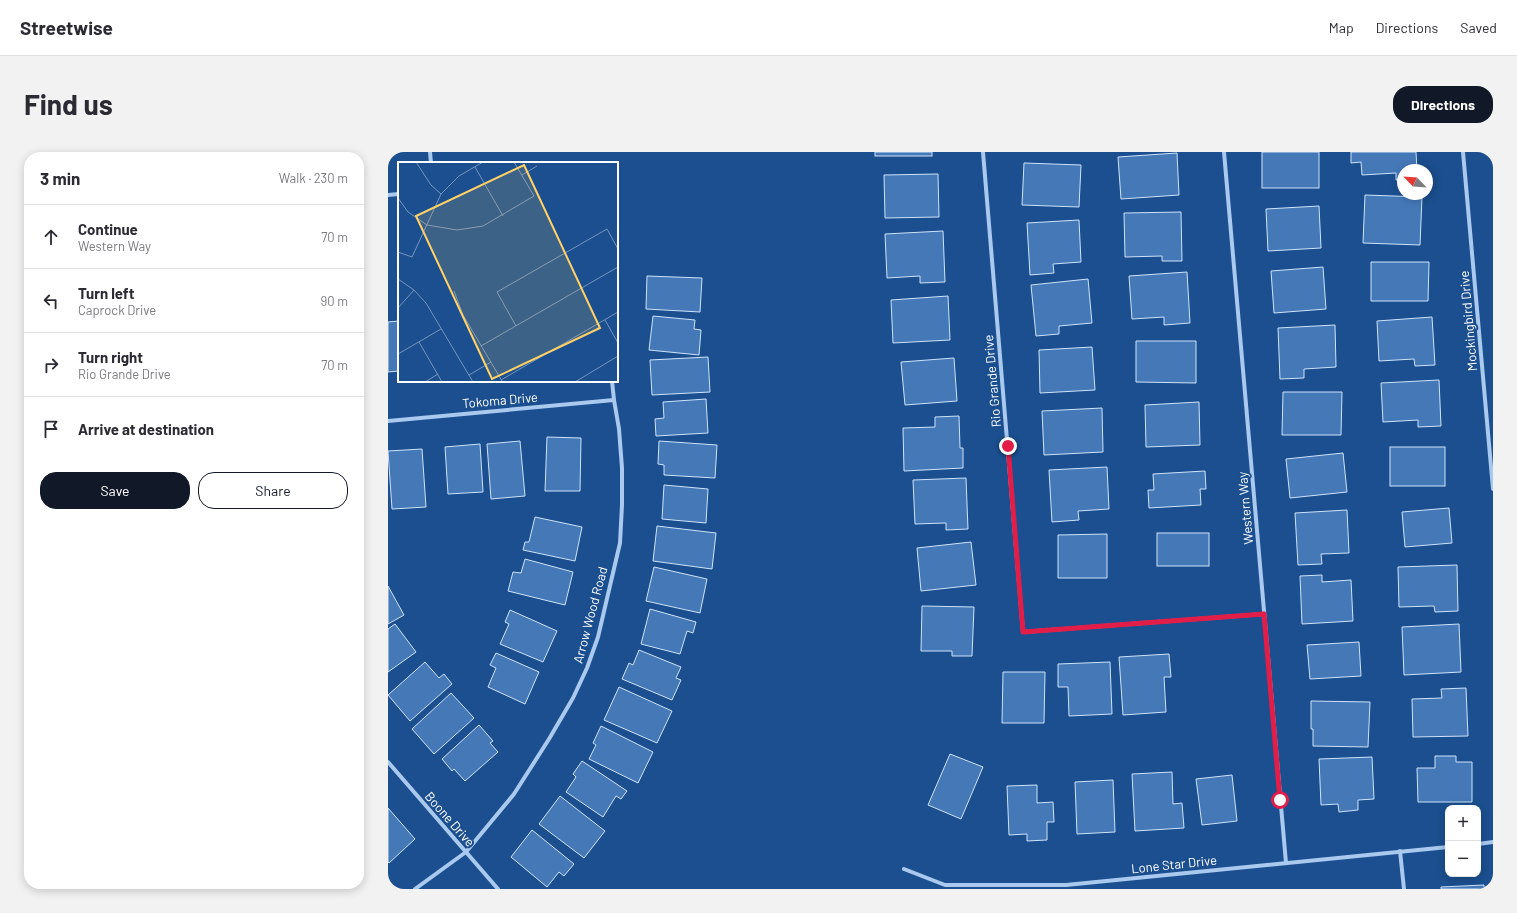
<!DOCTYPE html>
<meta charset="utf-8">
<style>
:root{--surface:#fff;--page:#f2f2f3;--text:#2b2b33;--muted:#7c7c81;--line:#e1e1e2;--accent:#111827}
body{margin:0;font-family:Barlow,sans-serif;background:var(--page);color:var(--text)}
.controls{position:absolute;right:12px;bottom:12px;display:grid;overflow:hidden;border-radius:8px;box-shadow:0 2px 10px #0003}
.controls button{width:36px;height:36px;display:grid;place-items:center;padding:0;border:0;border-bottom:1px solid var(--line);background:var(--surface);color:var(--text);font:20px sans-serif}
.compass{position:absolute;left:1009px;top:12px;width:36px;height:36px;border-radius:50%;background:var(--surface);box-shadow:0 2px 10px #0003;rotate:295deg}
.stop{position:absolute;width:12px;height:12px;margin:-9px;border:3px solid #e11d48;border-radius:50%;background:#fff}
.stop.end{background:#e11d48;border-color:#fff;box-shadow:0 1px 4px #0008}
.list{margin:0;padding:0;list-style:none}
h2{display:flex;justify-content:space-between;align-items:center;height:52px;margin:0;padding:0 16px;font-size:17px}
h2 small{font-size:13px;font-weight:400;color:var(--muted)}
.list li{display:grid;grid-template-columns:26px 1fr auto;gap:12px;align-items:center;box-sizing:border-box;height:64px;padding:0 16px;border-top:1px solid var(--line)}
.list b{display:block;font-size:15px;white-space:nowrap}
.list p{margin:0;font-size:13px;white-space:nowrap;color:var(--muted)}
.list em{font-size:13px;font-style:normal;color:var(--muted)}
.actions{display:flex;gap:8px;padding:12px 16px}
.actions a{flex:1;padding:9px 0;border:1px solid var(--accent);border-radius:16px;text-align:center;font-size:14px;color:var(--accent)}
.actions .main{background:var(--accent);color:#fff}
.icon{flex:none;width:22px;height:22px;fill:none;stroke:currentColor;stroke-width:2;stroke-linecap:round;stroke-linejoin:round}
.map{position:relative;flex:none;width:1105px;height:737px;overflow:hidden;border-radius:16px}
header{display:flex;align-items:center;gap:24px;box-sizing:border-box;height:56px;padding:0 20px;background:var(--surface);border-bottom:1px solid var(--line)}
header strong{font-size:19px}
nav{display:flex;gap:22px;margin-inline-start:auto;font-size:14px}
.intro{display:flex;align-items:center;justify-content:space-between;box-sizing:border-box;height:96px;padding:0 24px}
h1{margin:0;font-size:28px}
.button{padding:10px 18px;border-radius:16px;background:var(--accent);color:#fff;font-size:14px;font-weight:700}
main{display:flex;gap:24px;padding:0 24px}
aside{flex:1;background:var(--surface);border-radius:16px;box-shadow:0 2px 10px #0003}
.map>svg:first-child{display:block}
</style>
<header>
<strong>Streetwise</strong>
<nav><a>Map</a><a>Directions</a><a>Saved</a></nav>
</header>
<div class="intro"><h1>Find us</h1><a class="button">Directions</a></div>
<main>
<aside>
<h2>3 min<small>Walk · 230 m</small></h2>
<ul class="list">
<li><svg class="icon" aria-label="ahead" viewBox="0 0 24 24"><path d="M12 20V5M6 11l6-6 6 6"/></svg><div><b>Continue</b><p>Western Way</p></div><em>70 m</em></li>
<li><svg class="icon" aria-label="left" viewBox="0 0 24 24"><path d="M17 20v-9H6M10 6l-5 5 5 5"/></svg><div><b>Turn left</b><p>Caprock Drive</p></div><em>90 m</em></li>
<li><svg class="icon" aria-label="right" viewBox="0 0 24 24"><path d="M7 20v-9h11M14 6l5 5-5 5"/></svg><div><b>Turn right</b><p>Rio Grande Drive</p></div><em>70 m</em></li>
<li><svg class="icon" aria-label="arrive" viewBox="0 0 24 24"><path d="M6 21V4h12l-3 4 3 4H6"/></svg><div><b>Arrive at destination</b></div></li>
</ul>
<div class="actions"><a class="main">Save</a><a>Share</a></div>
</aside>
<div class="map">
<svg width="1105" height="737" viewBox="0 0 1105 737">
<rect width="100%" height="100%" fill="#1b4f8f"/>
<!-- building -->
<g fill="#4478b7" stroke="#cfe3fa">
<rect x="487" y="0" width="57" height="4"/>
<rect x="874" y="0" width="57" height="36"/>
<polygon points="963,0 1028,0 1029,18 1015,18 1015,28 1008,28 1008,21 974,23 973,10 963,11"/>
<polygon points="789,1 791,43 733,47 730,5"/>
<polygon points="636,11 693,13 691,55 634,53"/>
<polygon points="550,22 551,65 497,66 496,23"/>
<polygon points="977,43 1034,45 1032,93 975,91"/>
<polygon points="931,54 933,96 880,99 878,57"/>
<polygon points="793,60 794,109 774,109 774,104 737,105 736,61"/>
<polygon points="691,68 693,110 665,112 666,121 642,123 639,71"/>
<polygon points="555,79 557,130 532,131 532,124 499,126 497,82"/>
<polygon points="983,110 1041,110 1040,149 983,149"/>
<polygon points="935,115 938,157 886,161 883,119"/>
<polygon points="799,120 802,171 776,173 776,165 744,167 741,124"/>
<polygon points="259,124 314,126 312,160 258,157"/>
<polygon points="700,127 704,171 671,174 671,182 648,184 643,133"/>
<polygon points="560,144 562,188 505,191 503,148"/>
<polygon points="265,164 307,168 306,177 313,178 311,203 261,198"/>
<polygon points="1044,165 1047,213 1027,214 1026,207 991,209 989,169"/>
<polygon points="11,169 11,219 0,220 0,170"/>
<polygon points="947,173 948,215 916,217 916,226 892,227 890,176"/>
<polygon points="748,189 808,189 808,231 748,230"/>
<polygon points="704,195 707,238 652,241 651,198"/>
<polygon points="320,205 322,240 264,243 262,208"/>
<polygon points="566,206 569,249 517,253 513,210"/>
<polygon points="1051,228 1053,274 1030,275 1030,268 995,270 993,231"/>
<polygon points="895,240 954,240 953,283 894,283"/>
<polygon points="318,247 320,281 268,284 267,267 276,266 275,250"/>
<polygon points="811,250 812,293 758,295 757,253"/>
<polygon points="714,256 715,300 656,303 654,259"/>
<polygon points="571,264 572,296 575,296 575,316 516,319 515,276 547,275 547,265"/>
<polygon points="159,285 193,286 192,339 157,339"/>
<polygon points="132,289 137,344 103,347 99,292"/>
<polygon points="271,289 329,293 327,326 276,323 276,313 270,312"/>
<polygon points="92,292 95,340 60,342 57,295"/>
<rect x="1002" y="295" width="55" height="39"/>
<polygon points="34,297 38,355 4,357 0,299"/>
<polygon points="955,301 959,340 902,346 898,307"/>
<polygon points="719,315 721,357 690,359 691,368 664,370 661,318"/>
<polygon points="817,319 818,337 812,337 813,353 761,356 760,338 766,338 765,322"/>
<polygon points="578,326 580,377 558,378 558,371 527,372 525,328"/>
<polygon points="276,333 320,337 318,371 274,367"/>
<polygon points="1061,356 1064,391 1017,395 1014,360"/>
<polygon points="959,358 961,401 933,402 934,412 910,413 907,361"/>
<polygon points="147,365 194,375 187,409 135,398 137,390 141,390"/>
<polygon points="269,374 328,381 324,417 265,409"/>
<rect x="769" y="381" width="52" height="33"/>
<polygon points="719,382 719,426 670,426 670,383"/>
<polygon points="583,390 588,433 533,439 529,396"/>
<polygon points="137,407 185,420 177,453 120,439 125,420 133,421"/>
<polygon points="1069,413 1070,459 1047,460 1046,454 1011,455 1010,415"/>
<polygon points="266,415 319,427 312,461 258,449"/>
<polygon points="934,423 934,430 963,428 965,469 914,472 912,424"/>
<polygon points="0,434 16,463 0,472"/>
<polygon points="534,454 586,455 584,504 564,504 564,499 533,499"/>
<polygon points="262,457 308,470 305,481 299,479 292,502 253,492"/>
<polygon points="122,458 169,479 155,510 112,492 121,472 117,470"/>
<polygon points="7,472 28,500 0,520 0,477"/>
<polygon points="1071,472 1073,520 1016,523 1014,475"/>
<polygon points="971,490 973,524 922,527 919,493"/>
<polygon points="251,498 293,515 288,526 293,528 284,548 234,527 241,511 245,513"/>
<polygon points="108,501 151,520 137,552 100,535 108,516 102,513"/>
<polygon points="781,502 783,525 776,525 778,560 735,563 731,505"/>
<polygon points="37,510 51,526 56,522 64,532 22,569 0,543"/>
<polygon points="722,510 724,562 681,564 680,535 670,535 670,512"/>
<polygon points="615,520 657,520 656,571 614,571"/>
<polygon points="231,535 284,559 269,591 216,568"/>
<polygon points="1078,536 1080,584 1025,585 1024,547 1054,546 1053,537"/>
<polygon points="63,541 86,566 46,602 24,577"/>
<polygon points="923,549 982,550 980,595 925,594 925,577 923,577"/>
<polygon points="91,573 105,589 102,591 110,600 77,629 66,617 64,619 54,607"/>
<polygon points="213,574 265,600 250,631 201,607 208,593 205,591"/>
<polygon points="562,602 595,615 573,667 540,653"/>
<polygon points="1047,604 1068,604 1068,610 1084,610 1084,650 1030,650 1029,616 1047,616"/>
<polygon points="984,605 986,647 970,648 970,658 951,660 950,652 933,653 931,607"/>
<polygon points="194,609 239,639 233,647 228,644 215,665 178,640 188,625 185,622"/>
<polygon points="784,620 785,652 794,651 796,676 747,679 744,622"/>
<polygon points="844,623 849,669 814,673 808,627"/>
<polygon points="725,628 727,680 689,682 687,630"/>
<polygon points="649,633 649,651 665,650 666,670 659,670 659,688 639,689 639,682 621,683 619,634"/>
<polygon points="172,644 217,679 196,706 151,672"/>
<polygon points="0,656 27,687 1,711 0,710"/>
<polygon points="144,678 186,712 176,724 171,720 159,735 123,705"/>
<polygon points="1096,733 1096,737 1053,737 1053,735"/>
</g>
<g fill="none" stroke-linecap="round" stroke-linejoin="round">
<!-- minor -->
<g stroke="#a9c9ee" stroke-width="4">
<polyline points="42,0 43,11"/>
<polyline points="595,0 635,480 876,462"/>
<polyline points="836,0 898,711"/>
<polyline points="1075,0 1105,337"/>
<polyline points="0,43 11,42"/>
<polyline points="0,269 226,248"/>
<polyline points="0,610 110,737"/>
<polyline points="1090,692 1105,690"/>
<polyline points="1012,699 1016,737"/>
<polyline points="516,717 557,733 678,733 1060,695"/>
<polyline points="27,737 78,700 126,642 161,587 185,546 199,516 210,485 232,391 234,353 234,316 231,277 226,248 224,229"/>
</g>
</g>
<g fill="none" stroke-linecap="round" stroke-linejoin="round">
<!-- route -->
<polyline stroke="#e11d48" stroke-width="5" points="620,294 635,480 876,462 892,648"/>
</g>
<g text-anchor="middle" dominant-baseline="central" stroke-width="4" stroke-linejoin="round" paint-order="stroke">
<!-- street labels -->
<g font-size="13" fill="#fff" stroke="#1b4f8f">
<text transform="translate(1080 169) rotate(-95)">Mockingbird Drive</text>
<text transform="translate(604 229) rotate(-95)">Rio Grande Drive</text>
<text transform="translate(112 248) rotate(-5)">Tokoma Drive</text>
<text transform="translate(857 356) rotate(-95)">Western Way</text>
<text transform="translate(202 463) rotate(-75)">Arrow Wood Road</text>
<text transform="translate(62 667) rotate(49)">Boone Drive</text>
<text transform="translate(786 712) rotate(-6)">Lone Star Drive</text>
</g>
</g>
<!-- overview -->
<g transform="translate(10 10)">
<rect width="220" height="220" fill="#1b4f8f"/>
<path fill="none" stroke="#7695bc" stroke-width="1" d="M18,0L33,23L43,32M77,5L105,54M124,13L139,4M0,36L10,50L29,63L59,68L85,64L136,34L116,0M0,90L14,95L43,32L61,14L85,0M0,117L16,128L28,141L75,220M56,129L65,153L104,219M0,146L16,128M207,158L220,181M118,164L99,130L209,67L220,87M21,180L44,220M83,184L220,105M0,192L43,167M71,213L93,200M103,218L220,150M27,220L40,212M177,220L220,194"/>
<path fill="#ffd166" fill-opacity="0.15" stroke="#ffd166" stroke-width="2" d="M126,3L202,166L94,217L18,54Z"/>
<rect width="220" height="220" fill="none" stroke="#fff" stroke-width="2"/>
</g>
</svg>
<div class="controls">
<button>+</button>
<button>−</button>
</div>
<svg class="compass" viewBox="-18 -18 36 36"><path d="M0-13l5 13h-10z" fill="#e53935"/><path d="M0 13l5-13h-10z" fill="#7c7c81"/></svg>
<div class="stop" style="left:892px;top:648px"></div>
<div class="stop end" style="left:620px;top:294px"></div>
</div>
</main>
